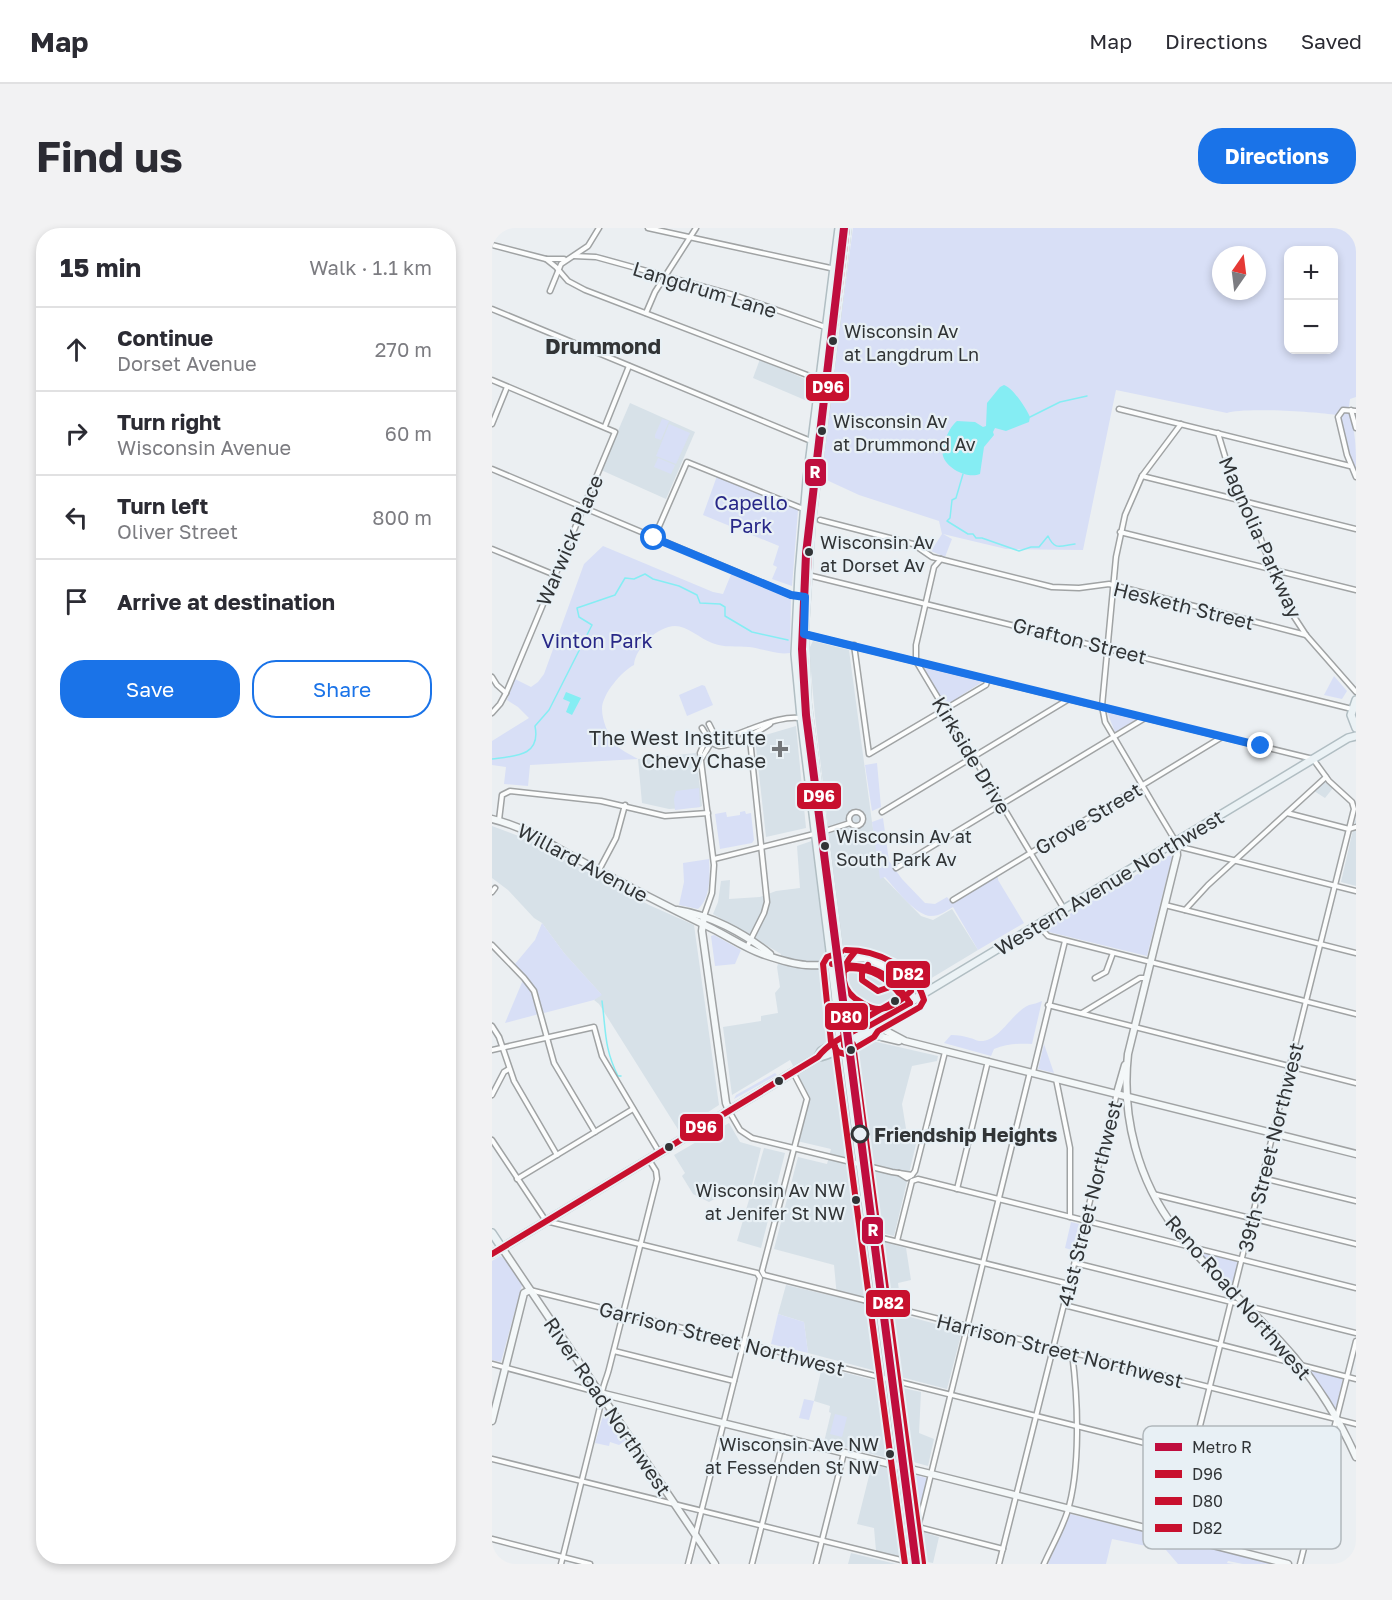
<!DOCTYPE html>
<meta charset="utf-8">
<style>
:root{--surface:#fff;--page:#f2f2f3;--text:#2b2b33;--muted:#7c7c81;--line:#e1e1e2;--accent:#1a73e8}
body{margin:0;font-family:"Golos Text",sans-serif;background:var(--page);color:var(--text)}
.controls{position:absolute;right:18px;top:18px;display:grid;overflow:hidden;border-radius:12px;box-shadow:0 3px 9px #0003}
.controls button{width:54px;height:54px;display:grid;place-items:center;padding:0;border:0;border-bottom:2px solid var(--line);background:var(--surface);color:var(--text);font:30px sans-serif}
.compass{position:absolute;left:720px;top:18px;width:54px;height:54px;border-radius:50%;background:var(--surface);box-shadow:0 3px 9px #0003;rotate:14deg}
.stop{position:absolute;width:18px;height:18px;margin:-14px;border:4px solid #1a73e8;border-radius:50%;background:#fff}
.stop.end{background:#1a73e8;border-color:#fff;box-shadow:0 2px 6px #0008}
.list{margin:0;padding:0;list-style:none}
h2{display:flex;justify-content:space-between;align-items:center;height:78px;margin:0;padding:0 24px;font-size:26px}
h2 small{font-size:20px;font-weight:400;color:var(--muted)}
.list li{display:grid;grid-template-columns:39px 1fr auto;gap:18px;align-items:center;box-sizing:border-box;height:84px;padding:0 24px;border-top:2px solid var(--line)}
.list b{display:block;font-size:22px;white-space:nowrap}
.list p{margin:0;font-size:20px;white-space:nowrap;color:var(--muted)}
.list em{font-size:20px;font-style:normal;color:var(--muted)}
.actions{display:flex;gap:12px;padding:18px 24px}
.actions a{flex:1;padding:14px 0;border:2px solid var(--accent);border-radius:24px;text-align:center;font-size:21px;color:var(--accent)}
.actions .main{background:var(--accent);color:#fff}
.icon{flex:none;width:33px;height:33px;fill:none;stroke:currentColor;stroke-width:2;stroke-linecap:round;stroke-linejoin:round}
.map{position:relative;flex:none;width:864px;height:1336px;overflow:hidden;border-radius:24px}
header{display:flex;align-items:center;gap:36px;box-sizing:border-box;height:84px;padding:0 30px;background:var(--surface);border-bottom:2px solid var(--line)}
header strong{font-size:28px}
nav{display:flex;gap:33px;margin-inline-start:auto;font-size:21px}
.intro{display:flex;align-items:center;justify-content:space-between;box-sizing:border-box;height:144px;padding:0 36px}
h1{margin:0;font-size:42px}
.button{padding:15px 27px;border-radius:24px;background:var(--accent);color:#fff;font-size:21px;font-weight:700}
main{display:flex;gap:36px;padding:0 36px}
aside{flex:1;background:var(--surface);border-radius:24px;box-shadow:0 3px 9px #0003}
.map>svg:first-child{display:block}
</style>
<header>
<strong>Map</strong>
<nav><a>Map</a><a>Directions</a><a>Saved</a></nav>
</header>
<div class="intro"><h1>Find us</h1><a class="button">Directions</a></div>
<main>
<aside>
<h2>15 min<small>Walk · 1.1 km</small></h2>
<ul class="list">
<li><svg class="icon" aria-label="ahead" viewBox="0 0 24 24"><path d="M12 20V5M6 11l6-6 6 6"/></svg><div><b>Continue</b><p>Dorset Avenue</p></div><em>270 m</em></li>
<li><svg class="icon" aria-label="right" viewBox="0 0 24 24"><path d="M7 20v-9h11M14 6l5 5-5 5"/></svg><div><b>Turn right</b><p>Wisconsin Avenue</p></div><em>60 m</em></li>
<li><svg class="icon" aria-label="left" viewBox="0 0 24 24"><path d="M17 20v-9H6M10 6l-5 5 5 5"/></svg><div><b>Turn left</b><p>Oliver Street</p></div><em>800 m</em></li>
<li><svg class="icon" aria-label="arrive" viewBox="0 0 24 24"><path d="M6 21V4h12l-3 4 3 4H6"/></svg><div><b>Arrive at destination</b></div></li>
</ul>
<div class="actions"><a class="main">Save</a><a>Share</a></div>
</aside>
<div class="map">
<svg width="864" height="1336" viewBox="0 0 864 1336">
<rect width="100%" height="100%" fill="#ebeff2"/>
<!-- built -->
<g fill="#d7e1e8">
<polygon points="268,131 322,155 320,175 261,150"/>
<polygon points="138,175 203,204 174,271 109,242"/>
<polygon points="321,413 357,422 380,594 389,647 429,688 441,692 460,681 486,722 370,792 376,812 446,828 445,833 420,838 410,876 416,913 424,916 402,1008 386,1004 378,961 362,964 388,1144 316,1125 312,1094 286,1086 294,1057 345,1069 342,1037 282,1021 306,929 335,936 339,921 305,913 317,868 298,832 240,867 231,799 269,793 269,788 286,785 283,765 288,759 285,739 289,726 221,686 226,674 229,653 238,652 237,671 268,669 284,663 308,660 305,618 337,607 323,488 317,421"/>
<polygon points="304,498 314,600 274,609 263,510"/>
<polygon points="204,525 210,578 208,579 177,581 150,575 146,531"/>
<polygon points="833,554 841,560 833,570 822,563"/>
<polygon points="864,589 864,658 849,654"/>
<polygon points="0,598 37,612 157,677 202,697 227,877 187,903 107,776 102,772 109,766 72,725 50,695 42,690 16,662 0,650"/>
<polygon points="237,895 248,914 269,920 259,961 246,958 217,974 201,966 190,948 193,945 182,927"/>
<polygon points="272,920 293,925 269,1020 245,1013"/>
<polygon points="388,1013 414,1020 419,1052 406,1055 409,1076 394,1073"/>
<polygon points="396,1083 470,1103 455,1161 405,1148"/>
<polygon points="330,1139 390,1154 400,1231 332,1214 339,1185 337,1184 338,1178 322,1173"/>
<polygon points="406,1159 429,1164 427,1205 442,1211 436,1238 418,1233"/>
<polygon points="380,1236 401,1241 415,1324 413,1330 384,1323 382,1300 365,1296"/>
<polygon points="430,1304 447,1309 441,1335 430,1333 427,1313"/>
<polygon points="359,1325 404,1336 356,1336"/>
</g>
<!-- green -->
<g fill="#d8dff6" fill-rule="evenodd">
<path d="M361,0H864V169L858,171L857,179H850L844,187C825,184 750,179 735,185L624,162L591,322L514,321L451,306L460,311L453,329L439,323L450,306L447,293L367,267L328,249ZM796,22H842V122H796ZM729,27H765V63H729Z"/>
<path d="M852,184H856C864,200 864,223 864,243L851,211L848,188Z"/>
<polygon points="170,191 177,193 169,212 163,210 163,207"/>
<polygon points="177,196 198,205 184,236 164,228"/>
<polygon points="166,230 183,237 179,246 162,239"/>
<polygon points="225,248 306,282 300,358 280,351 285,339 281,337 287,318 211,287"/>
<path d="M111,318L221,364L231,366L240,344L299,368L298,425C284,427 272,421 257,419C245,418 232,420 220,415C209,411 195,398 183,398C166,398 143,420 142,437C130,443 110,466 110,481C110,492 116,507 123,516C128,522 139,527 146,531L38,537L36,558L12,556L14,539L0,537V513L37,490L26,479L15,472L23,451L39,459L46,454L52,446L92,336Z"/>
<polygon points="433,437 490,450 490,454 453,478 432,443"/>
<polygon points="842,448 855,463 850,471 832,467"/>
<polygon points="210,457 213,458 221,477 195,488 187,467"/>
<polygon points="615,484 645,491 623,504"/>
<polygon points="385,535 389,579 380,583 373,537"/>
<polygon points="207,560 208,579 183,582 182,571 184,563"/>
<polygon points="253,583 254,586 259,585 262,612 260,615 228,621 223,586 234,584 235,589 248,587 248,584"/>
<path d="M391,590L397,633L410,651L433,675L443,676L455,669L459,674L506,647V652L532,695L486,722L461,679C454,683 448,688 439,688C424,688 403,660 393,649L388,651L380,594Z"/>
<polygon points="678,627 680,629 655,728 557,704 554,700"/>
<path d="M217,631C218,647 219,670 206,681L187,677L192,654L191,635Z"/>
<polygon points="50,695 72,725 110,767 102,772 52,785 41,758 23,736 43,712"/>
<polygon points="222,707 249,722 243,736 223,738 219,708"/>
<polygon points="31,752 42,769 47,786 13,795"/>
<path d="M550,773L540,816C527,815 515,816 502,821L499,828L452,815L459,807C466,807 472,808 478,810C481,810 484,813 487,813C507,815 520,784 537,777C541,776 546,775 550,773Z"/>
<polygon points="552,816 562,845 546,841"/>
<polygon points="283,845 285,847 242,871 244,867"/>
<polygon points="579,994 587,996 580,1022 573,1020"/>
<polygon points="712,1025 746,1034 741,1058 739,1058 710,1027"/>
<polygon points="8,1028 12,1030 30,1057 9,1134 0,1132 0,1033"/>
<polygon points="286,1086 312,1094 316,1125 279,1116"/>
<polygon points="819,1142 851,1150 844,1181 817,1144"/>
<polygon points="312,1171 322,1173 317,1192 307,1190"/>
<polygon points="113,1181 134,1212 127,1217 118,1214 117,1218 103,1215"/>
<polygon points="343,1186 355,1189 350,1209 338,1206"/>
<polygon points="418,1246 435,1250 424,1293"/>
<polygon points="578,1286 686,1312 687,1311 788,1336 751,1336 736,1333 735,1335 742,1336 686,1336 674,1322 620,1311 614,1336 556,1336"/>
</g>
<!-- water -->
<g fill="#85edf3">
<path d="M512,157C521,160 534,180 538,189L537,194L514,203L503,200L501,204L502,207L492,219L488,246C476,251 455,241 451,228C448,219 458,198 465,193L483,194L491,199L494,198L495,175L508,159Z"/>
<polygon points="74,464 89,470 80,487 74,484 78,474 71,471"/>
</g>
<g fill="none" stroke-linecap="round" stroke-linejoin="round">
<!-- stream -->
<g stroke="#85edf3" stroke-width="1.5">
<polyline points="538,189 568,174 595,168"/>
<path d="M471,246L464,270L460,272L458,290L455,293L476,306H481L484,310H490L527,323L539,319H547L556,308C563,323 568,318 583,316"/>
<path d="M0,531C24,528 49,528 43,498L57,482L100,397L87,389L85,380L123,367L133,350L142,351L153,346L161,351L187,358L205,367L208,375L228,376L233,379V388L260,404L296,412"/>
<path d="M110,773C114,803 112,820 126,848H129"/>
</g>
<defs>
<g id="street">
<polyline points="156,0 343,41"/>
<polyline points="0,17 54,31 72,31"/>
<polyline points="82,28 104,29 242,67 336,100"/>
<polyline points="54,31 64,39 76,53 93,62 336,155"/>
<polyline points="58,63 69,36 96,18 107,0"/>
<polyline points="0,81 319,213"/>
<polyline points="154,85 163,64 204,0"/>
<polyline points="0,152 123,204 14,465 8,476 0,485"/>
<polyline points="627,181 858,238"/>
<polyline points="859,182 864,200"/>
<polyline points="864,183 851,182 846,189 855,227 864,249"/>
<polyline points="0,196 15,159"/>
<polyline points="689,196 650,248 633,287 624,329 610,478 613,494 666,584 684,614 689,619 864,663"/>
<polyline points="113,198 137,138"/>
<polyline points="726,205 742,258 767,306 786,357 799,384 814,407 864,464"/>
<polyline points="0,241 299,367 313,369"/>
<polyline points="650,248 864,301"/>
<polyline points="328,292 421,316 440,329 560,359 587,360 617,356 814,407"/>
<polyline points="628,304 864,362"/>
<polyline points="162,310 195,234 314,282"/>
<polyline points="0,321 63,347"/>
<polyline points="449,331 442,339 424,417 424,433 572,681"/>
<polyline points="316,347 860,481"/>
<polyline points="312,406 821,531 837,553 860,574 862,581 857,601 681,1306"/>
<polyline points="362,417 377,526 494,457 496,451"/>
<polyline points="0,449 5,457 14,465"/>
<path d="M217,496L223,508L231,511C256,504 291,483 317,492"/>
<path d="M210,500C214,506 219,517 227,518C236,519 270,502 278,496"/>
<polyline points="210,530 223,508"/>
<polyline points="390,584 577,471"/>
<circle cx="364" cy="591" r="7"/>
<polyline points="795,585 857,601 864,599"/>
<polyline points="7,592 10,567 18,563 109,573 173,588 216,585"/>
<polyline points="330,604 358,595"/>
<polyline points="222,631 322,606"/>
<polyline points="404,640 653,490"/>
<polyline points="107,642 124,610 133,577"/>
<polyline points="0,664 3,660"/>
<polyline points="461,672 730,509"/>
<polyline points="673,677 864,725"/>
<polyline points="693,682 716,657 834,549"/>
<polyline points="212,688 220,665 222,637 208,525 215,509"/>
<polyline points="546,697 556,708 864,786"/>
<polyline points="0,717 32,750 42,763 62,835 103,904"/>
<polyline points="255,719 272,685 275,674 257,502"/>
<polyline points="603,750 614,744 621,725"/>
<polyline points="556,777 864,855"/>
<polyline points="590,785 648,750 654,750"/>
<polyline points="0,798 7,809 22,853 65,927"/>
<polyline points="0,822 102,799 110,828 167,924"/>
<polyline points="301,844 315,871 270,1043 272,1047 864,1196"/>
<polyline points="541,844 573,713"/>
<polyline points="564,851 578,920 578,989"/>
<polyline points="0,867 12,844 17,841"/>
<polyline points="237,883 248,902 260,910 400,944 420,947"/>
<polyline points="0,912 54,993 265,1045 268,1050 196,1336"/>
<polyline points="407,945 415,950 419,948"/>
<polyline points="420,947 423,943 453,824"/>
<polyline points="770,950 864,973"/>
<polyline points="25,951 141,881"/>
<polyline points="465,961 496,833"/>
<polyline points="661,966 864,1016"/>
<polyline points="378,1007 577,1056"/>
<polyline points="405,1013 420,953 426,951 864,1060"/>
<polyline points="583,1035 864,1105"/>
<polyline points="38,1062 701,1227"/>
<polyline points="572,1077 864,1151"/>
<polyline points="122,1123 242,1153"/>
<polyline points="0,1136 105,1164"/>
<polyline points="706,1208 833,1239"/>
<polyline points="0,1231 421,1335"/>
<polyline points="694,1256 820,1288"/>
<polyline points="426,1299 538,844"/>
<polyline points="417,1301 426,1299 511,1321"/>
<polyline points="0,1311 98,1336"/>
<path d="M69,1336L109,1175C108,1163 114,1153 117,1141L165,951L164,943L157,932"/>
<polyline points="260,1336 292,1209"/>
<polyline points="324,1336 352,1225"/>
<polyline points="507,1336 625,865"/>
<path d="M552,1336C559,1320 569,1303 575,1285C589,1241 586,1171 580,1125"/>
<polyline points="808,1336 864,1113"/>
</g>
<g id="secondary">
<path d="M0,591C33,599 58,616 87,632C131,656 176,679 221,701C237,709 253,720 270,726C285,731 299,736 314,737C363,739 388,726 418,775"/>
<path d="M684,614L685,627L636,826C629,888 646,953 684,1002C719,1047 765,1085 802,1129C827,1159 848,1193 864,1229"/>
<path d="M185,682C218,687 252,705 278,726"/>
<polyline points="212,688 210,703 234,875 237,882"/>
<path d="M348,735C377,718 409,748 423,772"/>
<polyline points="381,796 413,813 864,926"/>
<polyline points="383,798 382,802 390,809 407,813"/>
<polyline points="625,865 633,837"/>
<polyline points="10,1020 223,1336"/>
<polyline points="108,1165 439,1246 796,1336"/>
<polyline points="0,1193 32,1065 38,1062"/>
</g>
<g id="primary">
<polyline points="347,0 315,252 307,346 303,426 309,489 343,763 347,806 348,812 352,817"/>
<polyline points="355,0 319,296 312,406 315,475 348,735 353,809 352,817 422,1336"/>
<polyline points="864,472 859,487 864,500"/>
<polyline points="370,806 388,808"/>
<polyline points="326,829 329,823 373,797 377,798"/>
<polyline points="0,1005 10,1020"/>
<path d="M0,1026L326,829C341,828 363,810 377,802V798L401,784L856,510L864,508"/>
</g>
</defs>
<!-- street casing -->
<use href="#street" stroke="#a0a3a4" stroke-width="7"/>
<!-- secondary casing -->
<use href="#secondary" stroke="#a0a3a4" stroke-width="9"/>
<!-- primary casing -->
<use href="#primary" stroke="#b1bec3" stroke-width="10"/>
<!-- street -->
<use href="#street" stroke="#fcfdfd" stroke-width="4"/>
<!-- secondary -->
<use href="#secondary" stroke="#f4f8f9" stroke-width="6"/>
<!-- primary -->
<use href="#primary" stroke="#ebf2f5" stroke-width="7"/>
<defs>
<g id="bus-1">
<path d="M340,736C383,739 393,739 418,775"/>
<polyline points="352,817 348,735 315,475 312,406 319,296 355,0"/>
<path d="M0,1026L326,829C337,814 357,806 373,797L377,798L418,775"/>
</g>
<g id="bus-2">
<path d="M362,725C346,742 348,763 370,775C375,778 381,781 387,781C399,781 411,771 419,763"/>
<path d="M357,740C380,740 396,750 410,769L372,791L368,797L356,804L350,744Z"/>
<polyline points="343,818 413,1336"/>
</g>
<g id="bus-3">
<path d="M349,724L335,729L331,736L339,814L346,824L353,826L382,809L386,803L428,779L432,772C423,739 385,722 354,722"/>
<polyline points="376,737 370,745 370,752 386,763 395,760 407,751"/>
<polyline points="361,816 431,1335"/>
</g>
</defs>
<!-- bus-1 casing -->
<use href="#bus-1" stroke="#e8f0f5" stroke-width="10"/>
<!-- bus-2 casing -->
<use href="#bus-2" stroke="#e8f0f5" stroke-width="10"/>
<!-- bus-3 casing -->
<use href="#bus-3" stroke="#e8f0f5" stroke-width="10"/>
<!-- bus-1 -->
<use href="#bus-1" stroke="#c8102e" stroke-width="6"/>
<!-- bus-2 -->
<use href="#bus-2" stroke="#c8102e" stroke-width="6"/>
<!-- bus-3 -->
<use href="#bus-3" stroke="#c8102e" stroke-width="6"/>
<defs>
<polyline id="metro-1" points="352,0 314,326 310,421 314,487 424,1336"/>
</defs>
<!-- metro-1 casing -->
<use href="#metro-1" stroke="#e8f0f5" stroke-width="12"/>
<!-- metro-1 -->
<use href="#metro-1" stroke="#bf0d3e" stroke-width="8"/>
</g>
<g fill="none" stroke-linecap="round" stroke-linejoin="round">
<!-- route -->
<polyline stroke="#1a73e8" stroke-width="8" points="162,310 299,367 313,369 312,406 769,518"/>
</g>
<!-- markers -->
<g fill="#313436" stroke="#e8f0f5" stroke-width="2">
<circle cx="341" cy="113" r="5"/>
<circle cx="330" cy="203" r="5"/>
<circle cx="317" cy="324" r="5"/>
<circle cx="333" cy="618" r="5"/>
<circle cx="403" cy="773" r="5"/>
<circle cx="359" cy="822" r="5"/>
<circle cx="287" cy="853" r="5"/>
<circle cx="177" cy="919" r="5"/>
<circle cx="364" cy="972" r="5"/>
<circle cx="398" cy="1226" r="5"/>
</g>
<path fill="#727578" stroke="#e8f0f5" stroke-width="2" d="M285 512h6v6h6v6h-6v6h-6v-6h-6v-6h6z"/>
<circle fill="#e8f0f5" stroke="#313436" stroke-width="3" cx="368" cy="906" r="8"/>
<g text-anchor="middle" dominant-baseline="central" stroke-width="4.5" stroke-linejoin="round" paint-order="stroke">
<!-- bus labels -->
<g font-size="18" fill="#313436" stroke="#e8f0f5" text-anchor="start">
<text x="352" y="103">Wisconsin Av<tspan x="352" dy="23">at Langdrum Ln</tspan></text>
<text x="341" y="193">Wisconsin Av<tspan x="341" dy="23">at Drummond Av</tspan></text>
<text x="328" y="314">Wisconsin Av<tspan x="328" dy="23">at Dorset Av</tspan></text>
<text x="344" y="608">Wisconsin Av at<tspan x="344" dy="23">South Park Av</tspan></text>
<text x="353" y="962" text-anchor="end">Wisconsin Av NW<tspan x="353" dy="23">at Jenifer St NW</tspan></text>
<text x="387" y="1216" text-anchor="end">Wisconsin Ave NW<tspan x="387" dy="23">at Fessenden St NW</tspan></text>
</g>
<!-- street labels -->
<g font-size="20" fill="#313436" stroke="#e8f0f5">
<text transform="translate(213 61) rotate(17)">Langdrum Lane</text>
<text transform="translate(769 309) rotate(66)">Magnolia Parkway</text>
<text transform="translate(77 312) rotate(-67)">Warwick Place</text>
<text transform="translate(692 377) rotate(14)">Hesketh Street</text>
<text transform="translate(588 412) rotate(14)">Grafton Street</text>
<text transform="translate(480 527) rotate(59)">Kirkside Drive</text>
<text transform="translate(596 590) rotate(-31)">Grove Street</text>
<text transform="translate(91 634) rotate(28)">Willard Avenue</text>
<text transform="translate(617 654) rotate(-31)">Western Avenue Northwest</text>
<text transform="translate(778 919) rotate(-76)">39th Street Northwest</text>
<text transform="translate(597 975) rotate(-76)">41st Street Northwest</text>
<text transform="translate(747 1069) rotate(49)">Reno Road Northwest</text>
<text transform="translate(230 1110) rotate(14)">Garrison Street Northwest</text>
<text transform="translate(568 1122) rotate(14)">Harrison Street Northwest</text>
<text transform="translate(116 1178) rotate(56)">River Road Northwest</text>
</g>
<!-- park labels -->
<g font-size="20" fill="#282888" stroke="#e8f0f5">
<text x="259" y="274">Capello<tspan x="259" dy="23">Park</tspan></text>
<text x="105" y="412">Vinton Park</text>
</g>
<!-- poi labels -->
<g font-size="20" fill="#313436" stroke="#e8f0f5" text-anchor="end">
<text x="274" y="509">The West Institute<tspan x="274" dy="23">Chevy Chase</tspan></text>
</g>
<!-- stop labels -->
<g font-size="20" font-weight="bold" fill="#313436" stroke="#e8f0f5" text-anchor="start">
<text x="382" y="906">Friendship Heights</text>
</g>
<!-- quarter labels -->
<g font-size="22" font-weight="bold" fill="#313436" stroke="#e8f0f5">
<text x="111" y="117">Drummond</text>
</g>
</g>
<!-- legend -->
<rect x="651" y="1198" width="198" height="123" rx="9" fill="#e8f0f5" stroke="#b1b8bc" stroke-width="1.5"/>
<rect x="663" y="1215" width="27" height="8" fill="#bf0d3e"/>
<rect x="663" y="1242" width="27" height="8" fill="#c8102e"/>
<rect x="663" y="1269" width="27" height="8" fill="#c8102e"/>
<rect x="663" y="1296" width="27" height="8" fill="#c8102e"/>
<g font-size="16" fill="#313436">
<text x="700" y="1225">Metro R</text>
<text x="700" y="1252">D96</text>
<text x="700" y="1279">D80</text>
<text x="700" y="1306">D82</text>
</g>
<g stroke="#e8f0f5" stroke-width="2">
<rect x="313" y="145" width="45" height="29" rx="6" fill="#c8102e"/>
<rect x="312" y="230" width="23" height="29" rx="6" fill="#bf0d3e"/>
<rect x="304" y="554" width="46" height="28" rx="6" fill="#c8102e"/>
<rect x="393" y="732" width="46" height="29" rx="6" fill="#c8102e"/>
<rect x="332" y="774" width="45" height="29" rx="6" fill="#c8102e"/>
<rect x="187" y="885" width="45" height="29" rx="6" fill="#c8102e"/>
<rect x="369" y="988" width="23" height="29" rx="6" fill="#bf0d3e"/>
<rect x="373" y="1061" width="46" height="29" rx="6" fill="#c8102e"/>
</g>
<g font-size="16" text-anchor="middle" font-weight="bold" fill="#fff">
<text x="336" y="165">D96</text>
<text x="323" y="250">R</text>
<text x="327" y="574">D96</text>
<text x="416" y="752">D82</text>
<text x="354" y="795">D80</text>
<text x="209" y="905">D96</text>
<text x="381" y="1008">R</text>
<text x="396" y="1081">D82</text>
</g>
</svg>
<div class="controls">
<button>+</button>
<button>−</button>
</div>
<svg class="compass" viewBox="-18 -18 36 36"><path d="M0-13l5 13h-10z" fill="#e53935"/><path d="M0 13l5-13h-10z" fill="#7c7c81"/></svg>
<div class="stop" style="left:162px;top:310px"></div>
<div class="stop end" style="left:769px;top:518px"></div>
</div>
</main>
